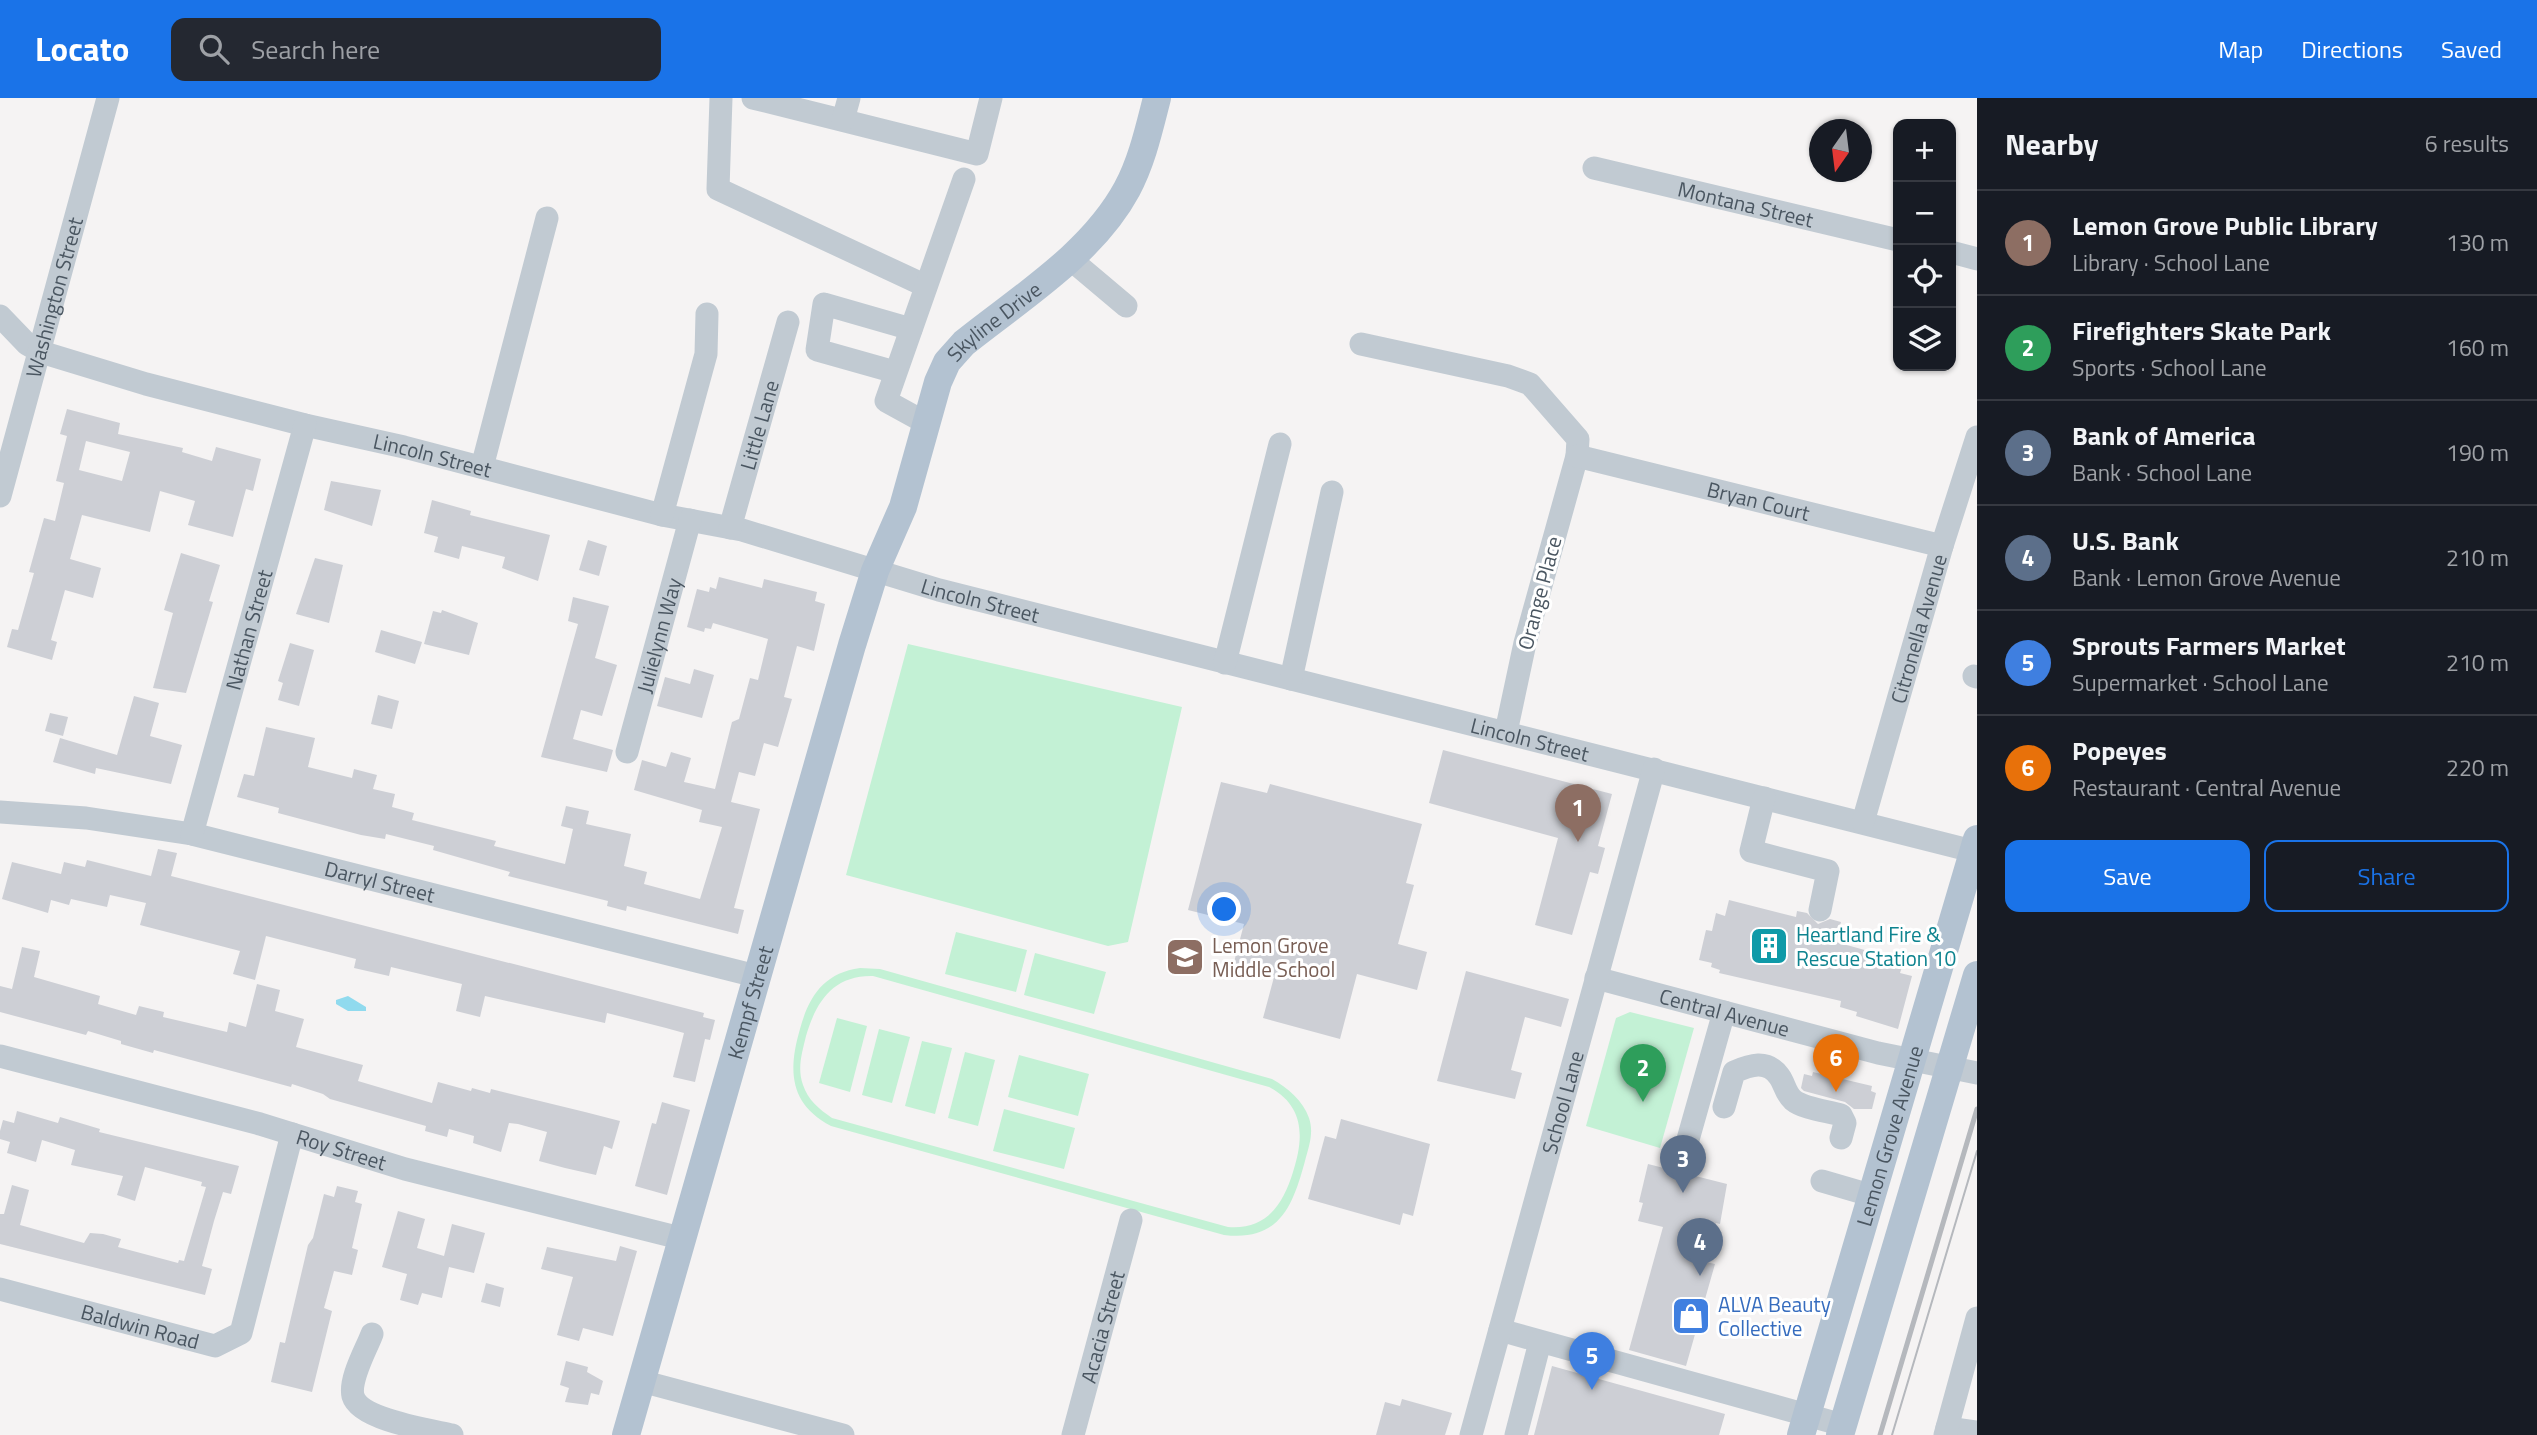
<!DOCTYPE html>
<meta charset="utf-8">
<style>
:root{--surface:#171b24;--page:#242831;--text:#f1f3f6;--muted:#9ea1a6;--line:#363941;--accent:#1a73e8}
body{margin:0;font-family:"Titillium Web",sans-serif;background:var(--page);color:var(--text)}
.controls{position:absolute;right:21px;top:21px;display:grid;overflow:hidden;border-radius:14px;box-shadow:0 2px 5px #0004}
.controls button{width:63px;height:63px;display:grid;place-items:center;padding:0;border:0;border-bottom:2px solid var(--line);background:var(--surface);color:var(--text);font:35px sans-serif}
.compass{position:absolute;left:1809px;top:21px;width:63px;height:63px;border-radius:50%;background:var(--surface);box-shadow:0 2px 5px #0004;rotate:194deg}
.you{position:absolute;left:1225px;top:812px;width:24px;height:24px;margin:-18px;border:5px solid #fff;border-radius:50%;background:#1a73e8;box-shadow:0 0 0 10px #1a73e833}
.badge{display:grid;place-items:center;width:46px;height:46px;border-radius:50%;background:var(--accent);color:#fff;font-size:23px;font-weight:700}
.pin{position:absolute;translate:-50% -58px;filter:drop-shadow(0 2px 4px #0008)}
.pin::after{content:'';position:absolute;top:37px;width:24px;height:21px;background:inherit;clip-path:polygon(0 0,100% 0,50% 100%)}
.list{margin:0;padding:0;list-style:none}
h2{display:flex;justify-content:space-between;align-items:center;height:91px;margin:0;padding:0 28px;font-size:30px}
h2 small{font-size:23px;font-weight:400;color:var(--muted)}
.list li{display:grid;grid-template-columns:46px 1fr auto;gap:21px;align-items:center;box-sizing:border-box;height:105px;padding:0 28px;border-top:2px solid var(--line)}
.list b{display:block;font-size:26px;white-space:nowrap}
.list p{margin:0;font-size:23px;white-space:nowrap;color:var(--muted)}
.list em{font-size:23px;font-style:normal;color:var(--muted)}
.actions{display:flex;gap:14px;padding:21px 28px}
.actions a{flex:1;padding:16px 0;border:2px solid var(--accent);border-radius:14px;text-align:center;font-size:24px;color:var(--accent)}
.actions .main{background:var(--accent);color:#fff}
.icon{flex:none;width:38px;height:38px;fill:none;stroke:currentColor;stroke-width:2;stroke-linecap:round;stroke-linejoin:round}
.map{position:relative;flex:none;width:1977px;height:1337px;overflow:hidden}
header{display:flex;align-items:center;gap:42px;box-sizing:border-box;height:98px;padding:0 35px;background:var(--accent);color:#fff}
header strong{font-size:33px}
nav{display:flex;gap:38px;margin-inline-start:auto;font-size:24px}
.search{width:490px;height:63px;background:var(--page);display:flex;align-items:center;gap:18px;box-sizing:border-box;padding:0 24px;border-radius:14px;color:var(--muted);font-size:26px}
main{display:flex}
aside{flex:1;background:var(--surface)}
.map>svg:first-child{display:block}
</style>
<header>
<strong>Locato</strong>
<div class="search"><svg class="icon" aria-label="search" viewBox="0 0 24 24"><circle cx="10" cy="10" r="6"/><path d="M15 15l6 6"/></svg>Search here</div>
<nav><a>Map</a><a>Directions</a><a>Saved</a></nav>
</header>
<main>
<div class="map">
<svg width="1977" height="1337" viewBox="0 0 1977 1337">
<rect width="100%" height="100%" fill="#f5f3f3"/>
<!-- green -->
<g fill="#c3f1d5" fill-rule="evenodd">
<polygon points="908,546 1182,609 1128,844 1108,848 846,777"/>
<polygon points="956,834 1027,852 1016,894 945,876"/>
<polygon points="1035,855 1106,874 1094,916 1024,897"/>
<path d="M860,870L880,871L1272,981C1288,990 1303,1003 1309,1020C1314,1035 1309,1048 1305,1063C1293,1107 1280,1144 1224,1137L831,1028C789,1006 788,972 800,931C809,898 824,875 860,870ZM873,878L1269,989C1305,1008 1304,1040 1293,1074C1283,1107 1266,1132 1228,1129L832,1020C819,1011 808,1002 803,987C797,970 802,955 806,938C816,904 833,877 873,878Z"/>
<polygon points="1630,914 1694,930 1660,1050 1586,1028 1616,920"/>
<polygon points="837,920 867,928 850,994 819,985"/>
<polygon points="879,931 910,939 892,1005 862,997"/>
<polygon points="922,943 952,950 935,1016 905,1008"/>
<polygon points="965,954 995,962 978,1028 948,1020"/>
<polygon points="1019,957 1089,976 1078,1018 1008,999"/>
<polygon points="1004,1011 1075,1030 1064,1071 993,1053"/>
</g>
<!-- water -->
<polygon fill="#90daee" points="348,898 366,909 366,913 348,913 336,906 336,902"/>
<!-- building -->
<g fill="#cdcfd5" fill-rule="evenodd">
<path d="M67,311L120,325L118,336L183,350L182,354L212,363L216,349L261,361L253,393L246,391L233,439L188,427L195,403L160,393L150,434L82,417L70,461L101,470L93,500L65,492L51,542L57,544L52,562L7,549L12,531L18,532L34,475L29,474L44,420L55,423L64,385L56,383L67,338L60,336ZM86,343L130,354L122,383L79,372Z"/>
<polygon points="331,383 381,392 372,428 324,412"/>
<polygon points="432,402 471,413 470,417 550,437 538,483 502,470 505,459 462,448 459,461 434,454 438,439 424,435"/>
<polygon points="588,442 607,448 599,478 579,472"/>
<polygon points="181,455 220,467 209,503 213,504 186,595 153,590 173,515 164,512"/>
<polygon points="315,460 343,467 329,525 296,516"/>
<polygon points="719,479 762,490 764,481 797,489 817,494 815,503 825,506 814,553 797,548 784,599 792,601 778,649 764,645 755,678 739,674 731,704 760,711 734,810 744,812 738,836 627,808 626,813 607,808 608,803 508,778 510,774 433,752 434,748 386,736 385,741 361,737 278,715 279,710 237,699 244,676 254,678 266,629 315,640 308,669 352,680 354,671 377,677 373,691 395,696 392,709 414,715 412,722 496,743 494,748 565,766 573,731 561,728 566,708 589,713 586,726 631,736 624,768 647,774 644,786 700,801 722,729 699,724 702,712 634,692 642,662 666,669 671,654 691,660 684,684 715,691 732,624 739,621 750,580 758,582 768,541 713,525 711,531 705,530 704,534 687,529 697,491 709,494 710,489 716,491"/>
<polygon points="573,499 609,508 595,560 617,567 602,618 581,612 573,641 613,652 607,674 541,659 578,526 568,523"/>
<polygon points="442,512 478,525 469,557 424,546 433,513 441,515"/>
<polygon points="381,532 422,544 415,566 375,554"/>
<polygon points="290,545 314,552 299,608 278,602 283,585 278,583"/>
<polygon points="694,571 714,577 702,620 657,608 665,579 690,586"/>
<polygon points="378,597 399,603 392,631 371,626"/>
<polygon points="134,598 159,605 150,638 182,647 171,686 96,670 95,676 53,664 60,640 117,657"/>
<polygon points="50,615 68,619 63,638 45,633"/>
<polygon points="1443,652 1612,696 1598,748 1605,750 1598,776 1590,774 1572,837 1535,827 1558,740 1429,705"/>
<polygon points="1221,684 1267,695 1270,686 1422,726 1406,785 1414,787 1398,846 1427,854 1417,892 1357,876 1340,941 1263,920 1274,879 1233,868 1244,826 1188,812"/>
<polygon points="158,751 177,755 171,778 704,915 703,919 715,922 710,942 705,941 695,984 673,979 684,935 666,930 607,915 605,925 485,898 480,919 456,913 462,886 391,869 389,878 354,870 356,861 266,838 255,882 233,876 240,853 140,827 146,805 110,797 107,809 71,801 69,807 51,802 48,815 2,801 12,764 61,776 64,764 85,769 87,762 151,778"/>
<polygon points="1729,802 1796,819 1797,813 1807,815 1818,826 1830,821 1841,824 1836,844 1904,863 1900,875 1912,878 1898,931 1856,918 1857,914 1840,909 1841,903 1719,875 1720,872 1711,869 1712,865 1699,862 1706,832 1712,833 1716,815 1725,818"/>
<polygon points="22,849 40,853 34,879 100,898 98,906 136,917 139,908 164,914 163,919 227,934 229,924 246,929 257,886 280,892 275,913 304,921 296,949 363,967 358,983 432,1005 438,984 471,993 472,990 490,995 491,991 585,1014 620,1023 612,1051 604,1048 596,1077 565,1070 539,1063 547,1034 518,1026 509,1025 501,1054 473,1045 474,1038 449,1031 447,1039 425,1033 426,1028 330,1001 323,996 292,986 291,989 154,952 153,955 121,946 121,943 88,933 86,937 0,914 0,888 12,891"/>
<polygon points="1466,873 1569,901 1561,929 1525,919 1511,972 1522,975 1515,1001 1437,983"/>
<polygon points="1813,974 1872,988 1871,993 1876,995 1872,1011 1854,1011 1845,1004 1804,993 1801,990 1804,976 1812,978"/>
<polygon points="662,1004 690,1012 667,1097 635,1088 652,1025 656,1026"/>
<polygon points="17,1013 58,1025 60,1019 100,1031 99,1034 239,1068 231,1096 223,1094 214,1123 202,1168 212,1171 205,1197 0,1146 0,1116 4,1116 12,1087 29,1092 20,1127 84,1145 90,1135 103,1136 121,1141 118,1149 178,1165 179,1162 184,1163 206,1089 201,1088 202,1084 145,1069 135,1103 117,1097 123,1078 71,1067 75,1052 42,1042 36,1064 7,1055 10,1044 0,1041 0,1033 3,1022 14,1025"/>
<polygon points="1341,1021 1430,1046 1413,1118 1403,1115 1400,1127 1308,1101 1325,1038 1336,1041"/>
<polygon points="1648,1066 1727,1086 1720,1126 1716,1125 1706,1164 1715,1166 1686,1268 1629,1252 1663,1129 1638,1123 1643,1105 1639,1104"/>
<polygon points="337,1088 358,1093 355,1104 362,1106 352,1150 358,1152 352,1177 334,1173 324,1210 332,1213 312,1294 271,1284 280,1244 285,1245 308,1147 313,1140 324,1096 334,1099"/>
<polygon points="398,1113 425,1121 417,1150 444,1158 452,1126 485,1135 474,1175 449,1169 442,1200 422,1195 418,1207 400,1202 407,1176 382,1169"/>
<polygon points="620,1148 637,1153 613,1238 583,1230 579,1243 557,1237 573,1179 541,1171 547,1149 616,1163"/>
<polygon points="486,1185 504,1190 500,1209 481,1204"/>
<polygon points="566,1263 588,1269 587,1274 603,1283 599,1297 591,1295 588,1307 565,1304 569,1290 560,1287"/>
<polygon points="1552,1268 1725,1316 1719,1337 1534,1337"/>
<polygon points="1402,1301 1452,1315 1445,1337 1376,1337 1385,1304 1400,1308"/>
</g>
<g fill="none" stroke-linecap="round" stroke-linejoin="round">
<!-- minor -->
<g stroke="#c1cad2" stroke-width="23">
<polyline points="721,0 718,91 926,188"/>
<polyline points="753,0 977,56 991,0"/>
<polyline points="843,22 849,0"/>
<path id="s1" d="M1594,70L1898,142"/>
<polyline points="1951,154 1977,161"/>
<polyline points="1069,160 1126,208"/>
<path id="s2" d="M0,218L27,246L41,254L146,286L305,327L404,349L662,417L742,432L939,492L1977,754"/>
<polyline points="1361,246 1508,278 1530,286 1578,341 1577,358 1525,545 1506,634"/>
<polyline points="895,274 817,252 824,206 911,231"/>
<polyline points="926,325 886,303 964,81"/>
<path id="s3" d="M1577,358L1942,448"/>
<polyline points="482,369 547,120"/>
<path id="s4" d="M0,398L108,0"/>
<polyline points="662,417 706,256 707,216"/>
<path id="s5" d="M730,430L788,224"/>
<polyline points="1225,565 1280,346"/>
<polyline points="1974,578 1977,579"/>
<polyline points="1291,581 1332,394"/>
<path id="s6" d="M627,654L690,422"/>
<polyline points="1764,700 1751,753 1828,773 1820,812"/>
<path id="s7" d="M0,714L86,720L192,736L756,878"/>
<path id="s8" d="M1863,724L1942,448L1977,339"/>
<path id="s9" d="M192,736L305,327"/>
<path id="s10" d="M1596,880L1878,955L1977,975"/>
<path id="s11" d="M0,958L260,1026L405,1071L684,1141"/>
<path d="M1724,1009L1734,974C1750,967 1767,961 1779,978C1785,986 1785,995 1793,1002C1804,1011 1827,1013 1841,1017L1845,1025L1841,1040"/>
<polyline points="1687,1045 1724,914"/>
<polyline points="1822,1083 1870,1097"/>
<path id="s12" d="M0,1191L215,1248L241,1235L292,1036"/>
<polyline points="1500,1232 1843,1327"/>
<path d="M372,1236C366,1252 349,1281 353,1298C360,1322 430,1332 452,1337"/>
<polyline points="641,1283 843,1337"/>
<polyline points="1947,1330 1977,1334"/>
<path id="s13" d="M1073,1337L1131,1122"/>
<path id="s14" d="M1471,1337L1654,671"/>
<polyline points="1516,1337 1540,1244"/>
<polyline points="1945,1337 1977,1220"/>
</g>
<!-- major -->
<g stroke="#b3c2d1" stroke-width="28">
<path id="s15" d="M626,1337L852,547L875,473L903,409L938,284L947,264L964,245C1020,200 1092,156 1127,91C1142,63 1149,31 1157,0"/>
<path id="s16" d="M1801,1337L1977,741"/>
<polyline points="1840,1337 1977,877"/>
</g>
<!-- tram -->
<polyline stroke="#b5b8bd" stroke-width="2" points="1892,1337 1977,1053"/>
<!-- rail -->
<polyline stroke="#b5b8bd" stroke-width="5" points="1880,1337 1977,1011"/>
</g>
<!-- icons -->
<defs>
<symbol id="building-square" viewBox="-11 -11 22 22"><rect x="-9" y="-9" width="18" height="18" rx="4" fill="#0f9aa8" stroke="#fff"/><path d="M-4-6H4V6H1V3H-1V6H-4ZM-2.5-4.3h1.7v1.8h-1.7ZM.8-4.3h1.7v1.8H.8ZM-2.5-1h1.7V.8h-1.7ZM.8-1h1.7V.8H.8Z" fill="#fff"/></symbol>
<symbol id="school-square" viewBox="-11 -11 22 22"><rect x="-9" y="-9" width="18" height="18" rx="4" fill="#8d6e63" stroke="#fff"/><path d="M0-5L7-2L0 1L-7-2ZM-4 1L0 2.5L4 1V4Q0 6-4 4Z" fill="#fff"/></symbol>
<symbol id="shop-square" viewBox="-11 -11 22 22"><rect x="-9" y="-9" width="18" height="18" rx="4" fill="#3f7fe0" stroke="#fff"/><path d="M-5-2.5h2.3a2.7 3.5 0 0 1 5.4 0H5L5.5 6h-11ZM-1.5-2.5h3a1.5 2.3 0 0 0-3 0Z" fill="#fff"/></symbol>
</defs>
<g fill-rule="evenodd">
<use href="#building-square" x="1747" y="826" width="44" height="44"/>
<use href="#school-square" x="1163" y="837" width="44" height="44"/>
<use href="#shop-square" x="1669" y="1196" width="44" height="44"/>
</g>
<g text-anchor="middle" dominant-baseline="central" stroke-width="6" stroke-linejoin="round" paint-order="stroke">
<!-- street labels -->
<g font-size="21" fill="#4a5661" stroke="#fff">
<text stroke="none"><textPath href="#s1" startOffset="156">Montana Street</textPath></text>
<text stroke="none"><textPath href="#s4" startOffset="206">Washington Street</textPath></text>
<text stroke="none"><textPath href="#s15" startOffset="1183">Skyline Drive</textPath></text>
<text stroke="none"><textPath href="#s5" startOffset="107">Little Lane</textPath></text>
<text stroke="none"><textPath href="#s2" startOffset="460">Lincoln Street</textPath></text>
<text stroke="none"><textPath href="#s3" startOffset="187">Bryan Court</textPath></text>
<text transform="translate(1539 495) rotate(-75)">Orange Place</text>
<text stroke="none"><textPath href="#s2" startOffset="1027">Lincoln Street</textPath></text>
<text stroke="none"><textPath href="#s9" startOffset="212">Nathan Street</textPath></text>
<text stroke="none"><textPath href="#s8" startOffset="201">Citronella Avenue</textPath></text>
<text stroke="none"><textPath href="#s6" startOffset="121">Julielynn Way</textPath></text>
<text stroke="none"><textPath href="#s2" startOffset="1594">Lincoln Street</textPath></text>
<text stroke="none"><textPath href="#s7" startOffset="387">Darryl Street</textPath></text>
<text stroke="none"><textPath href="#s15" startOffset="450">Kempf Street</textPath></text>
<text stroke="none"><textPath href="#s10" startOffset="133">Central Avenue</textPath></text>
<text stroke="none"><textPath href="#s14" startOffset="345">School Lane</textPath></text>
<text stroke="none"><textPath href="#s16" startOffset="312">Lemon Grove Avenue</textPath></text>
<text stroke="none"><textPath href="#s11" startOffset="354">Roy Street</textPath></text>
<text stroke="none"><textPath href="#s12" startOffset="145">Baldwin Road</textPath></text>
<text stroke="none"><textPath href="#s13" startOffset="112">Acacia Street</textPath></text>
</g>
<!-- culture labels -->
<g font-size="21" fill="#0d838f" stroke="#fff" text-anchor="start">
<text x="1796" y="836">Heartland Fire &amp;<tspan x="1796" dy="24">Rescue Station 10</tspan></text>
</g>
<!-- education labels -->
<g font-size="21" fill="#785e54" stroke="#fff" text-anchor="start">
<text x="1212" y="847">Lemon Grove<tspan x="1212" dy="24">Middle School</tspan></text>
</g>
<!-- shop labels -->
<g font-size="21" fill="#366cbe" stroke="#fff" text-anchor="start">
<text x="1718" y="1206">ALVA Beauty<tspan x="1718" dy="24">Collective</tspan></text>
</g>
</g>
</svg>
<div class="controls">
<button>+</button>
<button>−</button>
<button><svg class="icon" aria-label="locate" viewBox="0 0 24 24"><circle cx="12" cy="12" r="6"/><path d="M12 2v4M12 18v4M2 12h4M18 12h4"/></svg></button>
<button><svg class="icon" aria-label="layers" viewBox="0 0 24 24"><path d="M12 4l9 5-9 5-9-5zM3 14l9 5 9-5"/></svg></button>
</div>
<svg class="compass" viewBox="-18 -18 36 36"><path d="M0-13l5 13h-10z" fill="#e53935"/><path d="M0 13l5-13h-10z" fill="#9ea1a6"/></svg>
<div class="you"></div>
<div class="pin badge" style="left:1578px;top:744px;background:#8d6e63">1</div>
<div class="pin badge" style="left:1643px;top:1004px;background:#2e9e5b">2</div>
<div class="pin badge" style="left:1683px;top:1095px;background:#5c6f8a">3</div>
<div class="pin badge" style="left:1700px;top:1178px;background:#5c6f8a">4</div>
<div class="pin badge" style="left:1592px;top:1292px;background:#3f7fe0">5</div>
<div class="pin badge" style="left:1836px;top:994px;background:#e8710a">6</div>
</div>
<aside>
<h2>Nearby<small>6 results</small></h2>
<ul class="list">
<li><span class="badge" style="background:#8d6e63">1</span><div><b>Lemon Grove Public Library</b><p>Library · School Lane</p></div><em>130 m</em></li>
<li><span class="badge" style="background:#2e9e5b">2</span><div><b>Firefighters Skate Park</b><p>Sports · School Lane</p></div><em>160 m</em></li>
<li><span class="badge" style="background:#5c6f8a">3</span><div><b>Bank of America</b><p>Bank · School Lane</p></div><em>190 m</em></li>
<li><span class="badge" style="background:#5c6f8a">4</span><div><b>U.S. Bank</b><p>Bank · Lemon Grove Avenue</p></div><em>210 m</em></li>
<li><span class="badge" style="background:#3f7fe0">5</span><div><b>Sprouts Farmers Market</b><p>Supermarket · School Lane</p></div><em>210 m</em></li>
<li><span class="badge" style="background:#e8710a">6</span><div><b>Popeyes</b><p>Restaurant · Central Avenue</p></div><em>220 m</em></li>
</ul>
<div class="actions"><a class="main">Save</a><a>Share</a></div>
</aside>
</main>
